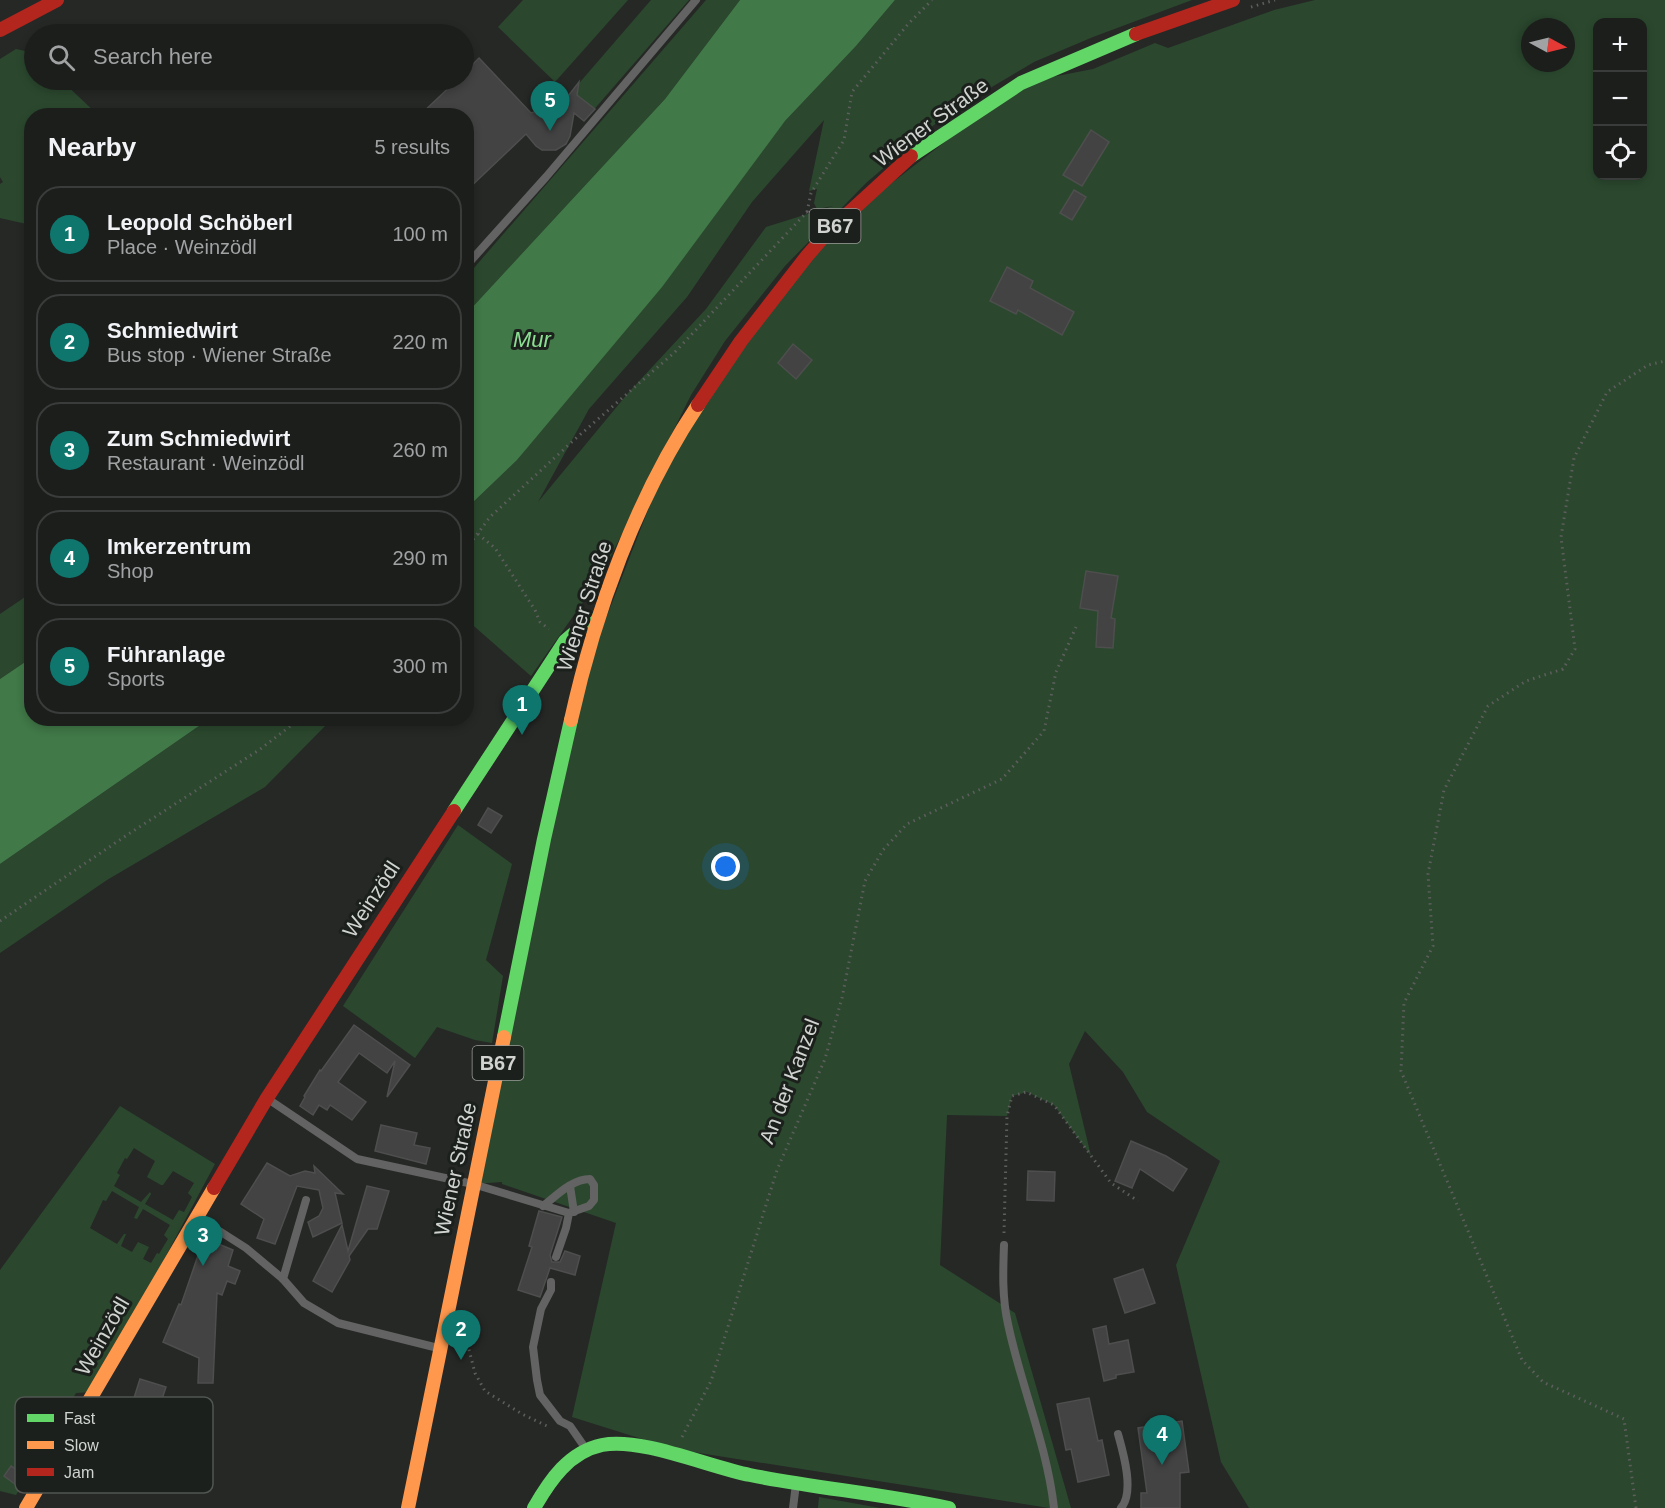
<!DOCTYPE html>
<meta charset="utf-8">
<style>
:root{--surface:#1c1e1c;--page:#292b29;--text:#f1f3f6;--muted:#a0a2a3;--line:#3a3c3b;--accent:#0f766e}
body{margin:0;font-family:Arial,sans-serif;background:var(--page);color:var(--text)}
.controls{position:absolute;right:18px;top:18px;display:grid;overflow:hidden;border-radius:12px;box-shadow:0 3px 9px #0003}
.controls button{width:54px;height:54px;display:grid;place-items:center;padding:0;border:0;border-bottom:2px solid var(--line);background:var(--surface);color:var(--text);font:30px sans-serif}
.compass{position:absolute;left:1521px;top:18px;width:54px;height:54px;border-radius:50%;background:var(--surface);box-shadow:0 3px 9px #0003;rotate:97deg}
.you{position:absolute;left:726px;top:867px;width:21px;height:21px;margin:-15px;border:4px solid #fff;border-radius:50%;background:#1a73e8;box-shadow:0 0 0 9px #1a73e833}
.badge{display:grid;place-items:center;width:39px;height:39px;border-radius:50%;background:var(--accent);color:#fff;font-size:20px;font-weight:700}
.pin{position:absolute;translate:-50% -50px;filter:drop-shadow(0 2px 3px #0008)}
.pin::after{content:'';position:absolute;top:32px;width:21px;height:18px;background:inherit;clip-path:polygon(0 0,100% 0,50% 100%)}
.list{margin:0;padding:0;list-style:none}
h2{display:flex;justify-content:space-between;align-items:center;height:78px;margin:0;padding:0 24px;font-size:26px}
h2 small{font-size:20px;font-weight:400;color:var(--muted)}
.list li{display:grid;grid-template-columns:39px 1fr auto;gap:18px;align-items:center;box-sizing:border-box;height:96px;margin:0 12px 12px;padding:0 12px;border:2px solid var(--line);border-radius:24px}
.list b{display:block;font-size:22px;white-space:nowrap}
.list p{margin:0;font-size:20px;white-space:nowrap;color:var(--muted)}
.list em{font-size:20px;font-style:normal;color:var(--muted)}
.icon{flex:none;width:33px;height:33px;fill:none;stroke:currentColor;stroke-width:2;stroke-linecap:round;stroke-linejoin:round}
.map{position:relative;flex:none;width:1665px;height:1508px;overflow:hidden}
.search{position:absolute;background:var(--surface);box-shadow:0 3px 9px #0003;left:24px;top:24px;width:450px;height:66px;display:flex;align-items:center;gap:15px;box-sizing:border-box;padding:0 21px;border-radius:33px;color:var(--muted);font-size:22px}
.panel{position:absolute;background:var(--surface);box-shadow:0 3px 9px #0003;left:24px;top:108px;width:450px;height:618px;border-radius:24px}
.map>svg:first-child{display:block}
</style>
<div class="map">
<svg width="1665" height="1508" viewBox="0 0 1665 1508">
<rect width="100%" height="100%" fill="#262826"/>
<!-- green -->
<g fill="#2b482e" fill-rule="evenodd">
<polygon points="523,0 628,0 555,82 498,27"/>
<polygon points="651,0 689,0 584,121 562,103"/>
<polygon points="706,0 740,0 665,99 467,313 467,276"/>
<path d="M895,0H1192L1093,37L1034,62L948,113L866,183L785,266L725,341L691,395L600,578L531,676L467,620V508L517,460L785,121L856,46ZM824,120L809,191L817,189L814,203L817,209L833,206L766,227L706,309L629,392L538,502L589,409L687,297L752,202Z"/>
<path d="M1315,0H1665V1508H1249L1221,1462L1176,1265L1220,1161L1147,1112L1123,1072L1085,1031L1069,1064L1091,1156L1054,1105L1027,1092L1012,1096L1007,1116L947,1115L940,1265L1015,1313L1071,1508H1049L674,1449L572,1417L616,1223L502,1184V1182L473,1184L577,693L676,438L826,234L1021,83L1093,69L1155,43L1168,48L1274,10ZM1598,22H1642V176H1598ZM1530,27H1566V63H1530Z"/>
<polygon points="16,49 34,53 34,80 61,80 98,115 32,116 31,225 0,218 0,184 3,182 0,177 0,59"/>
<polygon points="31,593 31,658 0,679 0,614"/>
<polygon points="209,719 332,719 265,787 107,880 0,953 0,864"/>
<polygon points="458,825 512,864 486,960 503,976 492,1043 475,1040 437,1027 415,1058 343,1006"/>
<path d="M120,1106L215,1164L93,1392L76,1393L16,1495L0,1491V1270ZM134,1148L155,1161L147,1177L161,1185H163L173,1171L194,1183L188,1193L192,1197L184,1212L179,1210L173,1220L145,1204L151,1194L150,1192L141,1202L114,1186L120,1175L117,1173L125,1158L127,1159ZM112,1191L139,1207L134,1218L137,1219L143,1209L170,1225L164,1235L168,1239L159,1254L157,1253L151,1263L143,1259L149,1247L138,1242L132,1252L121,1246L126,1234H124L117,1244L90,1228L103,1200L106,1201Z"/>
<polygon points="819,1497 880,1508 818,1508"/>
</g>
<!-- water -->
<g fill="#417948">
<polygon points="740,0 895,0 856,46 785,121 662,287 517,460 467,508 467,313 665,99"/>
<polygon points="31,658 32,718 209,719 0,864 0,679"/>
</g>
<!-- building -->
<g fill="#424342" stroke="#4d4e4d" stroke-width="1.5">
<polygon points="479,58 531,113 547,108 558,109 579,82 577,95 595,109 584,121 574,113 570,136 566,144 556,150 542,150 536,146 526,134 466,191 466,116 419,116 457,80 464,80 464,73"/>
<polygon points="1091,130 1109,142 1082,186 1063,175"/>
<polygon points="1074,190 1086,197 1072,220 1060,213"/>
<polygon points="1007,267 1033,281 1030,288 1074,312 1062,335 1018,310 1016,314 990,301"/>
<polygon points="793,344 812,360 796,379 778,363"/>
<polygon points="1086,571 1118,576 1111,618 1115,619 1113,648 1096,647 1098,611 1080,608"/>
<polygon points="488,808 502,816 491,833 478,825"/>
<polygon points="354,1025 410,1065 387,1097 395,1061 387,1073 359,1053 338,1082 366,1102 352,1120 330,1105 327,1110 319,1105 313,1115 300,1106 305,1097 304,1096 320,1070 321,1071"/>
<polygon points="381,1125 417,1133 414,1145 430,1148 426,1164 375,1151"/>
<polygon points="1131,1141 1166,1156 1187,1169 1173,1191 1140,1169 1132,1188 1115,1181"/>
<polygon points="267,1163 290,1176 305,1171 315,1173 314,1166 343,1194 335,1193 342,1223 313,1237 308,1222 319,1216 323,1208 319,1190 297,1186 275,1244 257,1238 264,1219 241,1204"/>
<polygon points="1028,1171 1055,1172 1054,1201 1027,1200"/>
<polygon points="367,1186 389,1191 377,1229 368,1229 349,1256 350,1260 332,1292 313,1281 342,1225 348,1251"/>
<polygon points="539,1211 562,1217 550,1255 552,1262 560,1262 565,1251 580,1256 575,1275 550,1268 540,1297 518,1290 532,1247 529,1246"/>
<polygon points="204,1238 233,1250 228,1266 240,1271 235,1284 227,1281 222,1295 217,1293 213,1383 198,1383 199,1358 163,1342 179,1304 181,1305"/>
<polygon points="1143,1269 1155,1303 1125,1313 1114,1279"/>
<polygon points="1106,1326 1109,1344 1128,1340 1134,1372 1116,1375 1116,1378 1104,1381 1093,1329"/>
<polygon points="140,1379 166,1387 156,1417 149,1414 142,1442 98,1431 103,1414 127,1420"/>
<polygon points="1089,1398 1098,1441 1102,1440 1109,1475 1078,1482 1071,1449 1066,1450 1057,1404"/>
<polygon points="1182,1421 1189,1472 1180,1473 1180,1508 1141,1508 1141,1493 1147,1493 1138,1428"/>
<polygon points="11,1466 22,1473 15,1484 4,1476"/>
</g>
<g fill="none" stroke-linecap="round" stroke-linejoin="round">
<!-- path -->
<g stroke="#5d5e5d" stroke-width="3" stroke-dasharray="1.5 4.5" stroke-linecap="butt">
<polyline points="1251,7 1275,0"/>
<polyline points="807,212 811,193 844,140 852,92 909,23 932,0"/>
<polyline points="478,534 495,548 535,610 540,622 549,629"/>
<polyline points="466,549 490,517 574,440 675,352 807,212 812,218"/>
<polyline points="0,921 127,835 259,750 301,718"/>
<polyline points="1004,1233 1007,1116 1012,1096 1026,1092 1054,1105 1111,1183 1138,1201"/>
<polyline points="463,1341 467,1342 475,1373 485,1391 522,1414 547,1426"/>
<polyline points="682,1437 711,1381 777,1170 825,1059 842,998 865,881 883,850 907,824 1002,779 1044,731 1056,672 1076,627"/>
<polyline points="1636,1508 1624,1419 1543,1382 1522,1360 1401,1071 1404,1003 1433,946 1428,874 1444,790 1488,706 1526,681 1563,669 1575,649 1561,537 1574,458 1607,392 1648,365 1665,361"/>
</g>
<!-- lane -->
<g stroke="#626362" stroke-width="8">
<polyline points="466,266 546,177 696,0"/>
<polyline points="268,1099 357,1159 473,1184 569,1213 566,1228 556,1257"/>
<polyline points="570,1186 574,1212"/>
<path d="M543,1206C556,1196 572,1179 590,1179L594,1185V1200L589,1206L569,1213"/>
<polyline points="199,1218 246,1248 283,1279 304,1303 338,1323 438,1348"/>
<path d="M1004,1245C1003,1271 1002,1298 1008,1324C1021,1386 1047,1445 1054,1508"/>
<polyline points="283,1279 306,1200"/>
<polyline points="551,1282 551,1290 541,1309 533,1347 537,1380 540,1395 560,1421 570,1426 586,1449"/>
<path d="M1118,1434C1123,1452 1135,1492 1121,1508"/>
<polyline points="793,1508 796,1484"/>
</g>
<!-- fast -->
<g stroke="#63d668" stroke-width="14">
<polyline points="911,156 1021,83 1136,34"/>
<polyline points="454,811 565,641 586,623 597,619"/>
<polyline points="504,1037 544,839 571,720"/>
<path d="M534,1508C550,1480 569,1452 602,1445C641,1437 709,1467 750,1475C816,1488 883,1494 949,1508"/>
</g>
<!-- slow -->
<g stroke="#ff974d" stroke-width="14">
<path d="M571,720C595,612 636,498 698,405"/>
<polyline points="26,1508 214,1188"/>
<polyline points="408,1508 504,1037"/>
</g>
<!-- jam -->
<g stroke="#b3261e" stroke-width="14">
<polyline points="0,30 57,0"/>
<polyline points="1136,34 1233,0"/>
<polyline points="698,405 741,341 807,256 826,234 911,156"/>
<polyline points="214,1188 267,1098 454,811"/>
</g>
</g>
<g text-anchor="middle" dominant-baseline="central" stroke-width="6" stroke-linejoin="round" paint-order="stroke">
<!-- shield labels -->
<g fill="#1c201c" stroke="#9a9d9a" stroke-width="1.5">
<rect x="809.5" y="209" width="51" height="34" rx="4.5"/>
<rect x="472.5" y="1046" width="51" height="34" rx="4.5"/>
</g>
<g font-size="20" font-weight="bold" fill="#d0d3d0">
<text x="835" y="226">B67</text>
<text x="498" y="1063">B67</text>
</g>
<!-- street labels -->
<g font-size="21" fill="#d0d3d0" stroke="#1c201c">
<text transform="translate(931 122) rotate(-36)">Wiener Straße</text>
<text transform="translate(584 606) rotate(-72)">Wiener Straße</text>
<text transform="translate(371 899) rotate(-57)">Weinzödl</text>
<text transform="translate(789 1081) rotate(-69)">An der Kanzel</text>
<text transform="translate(455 1169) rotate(-78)">Wiener Straße</text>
<text transform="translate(102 1336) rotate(-60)">Weinzödl</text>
</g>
<!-- water labels -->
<g font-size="22" font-style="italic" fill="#8bdf92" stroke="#1c201c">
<text x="532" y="339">Mur</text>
</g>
</g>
<!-- legend -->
<rect x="15" y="1397" width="198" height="96" rx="9" fill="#1c201c" stroke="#525652" stroke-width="1.5"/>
<rect x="27" y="1414" width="27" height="8" fill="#63d668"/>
<rect x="27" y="1441" width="27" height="8" fill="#ff974d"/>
<rect x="27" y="1468" width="27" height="8" fill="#b3261e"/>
<g font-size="16" fill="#d0d3d0">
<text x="64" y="1424">Fast</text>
<text x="64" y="1451">Slow</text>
<text x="64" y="1478">Jam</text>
</g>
</svg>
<div class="controls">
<button>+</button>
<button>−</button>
<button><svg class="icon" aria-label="locate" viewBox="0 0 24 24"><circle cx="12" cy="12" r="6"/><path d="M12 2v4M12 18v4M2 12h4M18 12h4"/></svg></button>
</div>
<svg class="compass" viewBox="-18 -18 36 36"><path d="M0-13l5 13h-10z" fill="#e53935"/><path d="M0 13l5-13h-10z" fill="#a0a2a3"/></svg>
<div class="you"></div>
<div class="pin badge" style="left:522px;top:735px">1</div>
<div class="pin badge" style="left:461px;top:1360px">2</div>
<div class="pin badge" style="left:203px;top:1266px">3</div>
<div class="pin badge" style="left:1162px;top:1465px">4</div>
<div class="pin badge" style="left:550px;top:131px">5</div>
<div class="search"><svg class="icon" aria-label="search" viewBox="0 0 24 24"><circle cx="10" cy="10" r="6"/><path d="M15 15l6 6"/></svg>Search here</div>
<section class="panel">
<h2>Nearby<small>5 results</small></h2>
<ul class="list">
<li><span class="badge">1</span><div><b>Leopold Schöberl</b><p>Place · Weinzödl</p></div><em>100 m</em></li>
<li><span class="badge">2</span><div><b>Schmiedwirt</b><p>Bus stop · Wiener Straße</p></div><em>220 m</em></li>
<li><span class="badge">3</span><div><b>Zum Schmiedwirt</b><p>Restaurant · Weinzödl</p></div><em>260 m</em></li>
<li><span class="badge">4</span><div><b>Imkerzentrum</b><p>Shop</p></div><em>290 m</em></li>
<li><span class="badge">5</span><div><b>Führanlage</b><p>Sports</p></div><em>300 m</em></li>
</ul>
</section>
</div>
